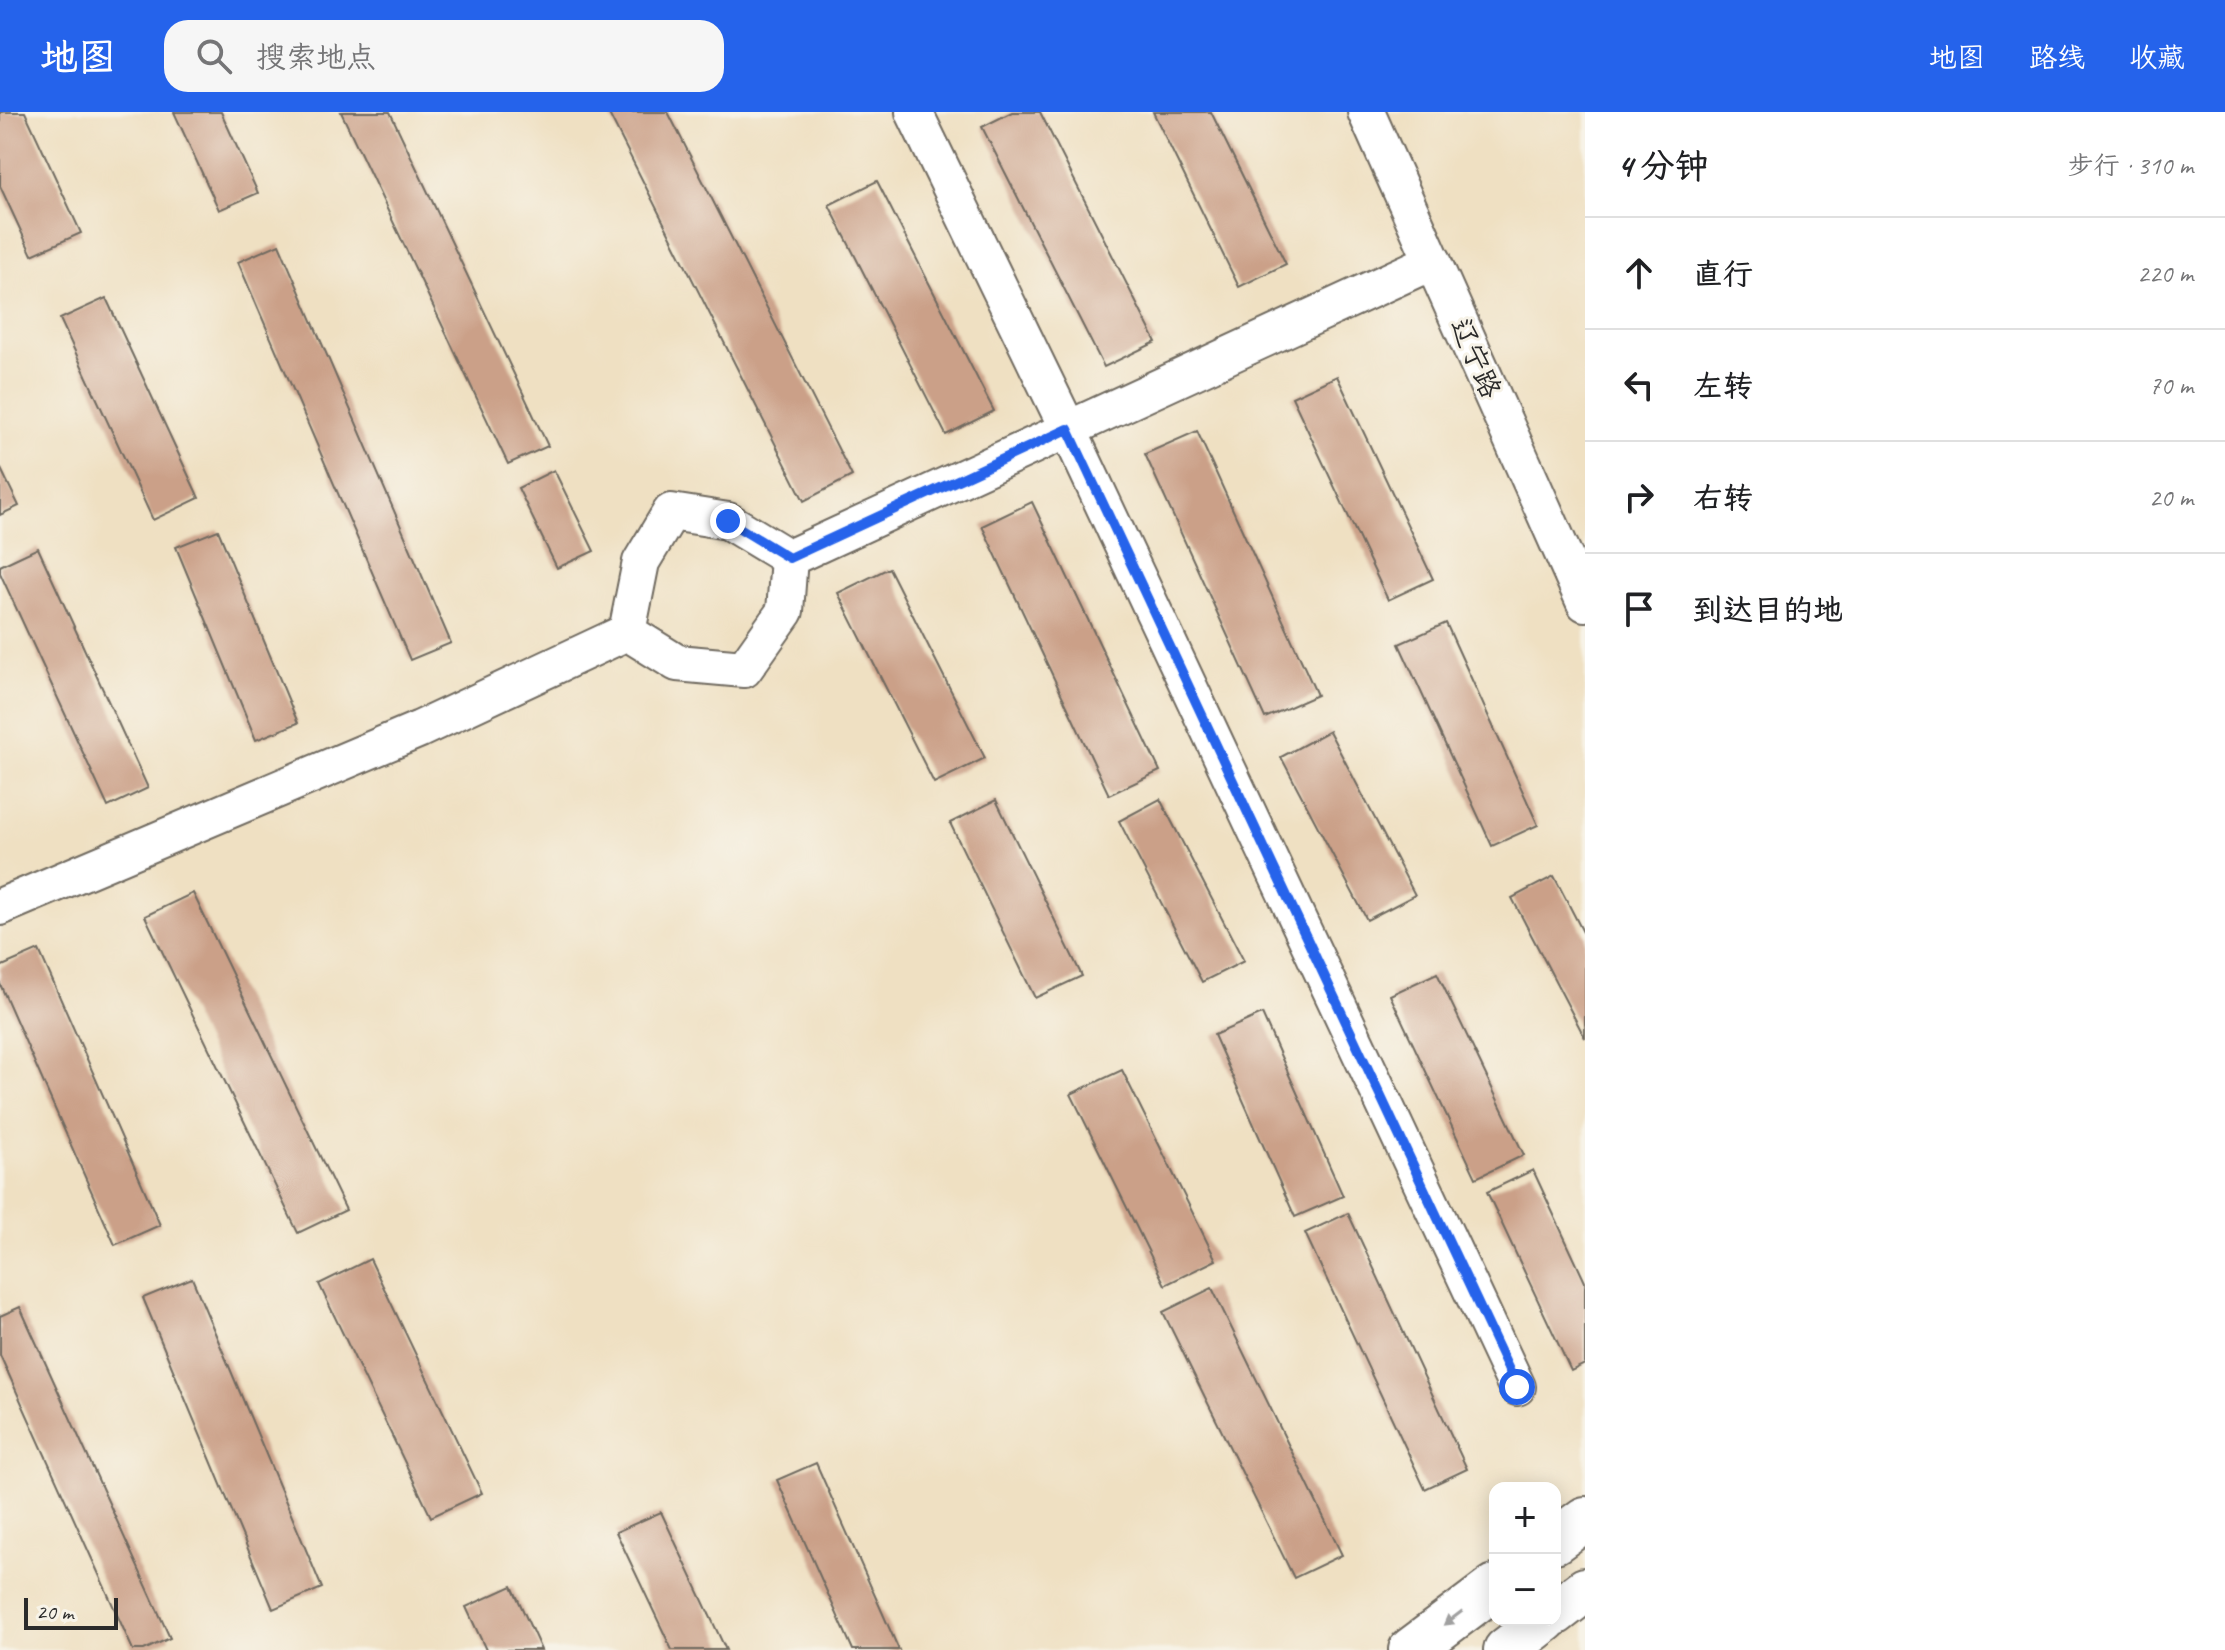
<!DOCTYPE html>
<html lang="zh">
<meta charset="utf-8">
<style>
:root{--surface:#fff;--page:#f6f6f6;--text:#202124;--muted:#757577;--line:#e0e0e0;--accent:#2563eb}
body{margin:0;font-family:Caveat,"LXGW WenKai TC",sans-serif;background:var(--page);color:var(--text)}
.controls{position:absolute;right:24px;bottom:24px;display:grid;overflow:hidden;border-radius:16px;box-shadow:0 4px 20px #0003}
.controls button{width:72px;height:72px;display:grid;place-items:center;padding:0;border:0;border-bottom:2px solid var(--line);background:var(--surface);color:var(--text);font:40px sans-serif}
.scale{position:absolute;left:24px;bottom:20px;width:94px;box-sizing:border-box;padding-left:8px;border:4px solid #2b2b2b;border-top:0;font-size:22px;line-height:28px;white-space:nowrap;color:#2b2b2b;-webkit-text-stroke:6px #f7f3e8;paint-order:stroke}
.stop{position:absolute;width:24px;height:24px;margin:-18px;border:6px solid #2563eb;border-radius:50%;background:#fff}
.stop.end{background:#2563eb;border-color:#fff;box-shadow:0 2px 8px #0008}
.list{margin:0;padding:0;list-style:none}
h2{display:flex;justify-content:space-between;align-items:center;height:104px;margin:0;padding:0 32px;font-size:34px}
h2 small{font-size:26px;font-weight:400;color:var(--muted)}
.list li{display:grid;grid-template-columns:52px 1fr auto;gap:24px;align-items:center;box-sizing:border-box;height:112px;padding:0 32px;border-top:2px solid var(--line)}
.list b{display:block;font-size:30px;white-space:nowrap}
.list em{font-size:26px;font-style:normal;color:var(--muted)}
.icon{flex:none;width:44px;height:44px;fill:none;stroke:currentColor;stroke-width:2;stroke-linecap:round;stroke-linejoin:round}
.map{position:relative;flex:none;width:1585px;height:1538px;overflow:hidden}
header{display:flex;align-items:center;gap:48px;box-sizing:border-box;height:112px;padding:0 40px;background:var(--accent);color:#fff}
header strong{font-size:38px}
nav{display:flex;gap:44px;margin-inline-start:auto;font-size:28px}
.search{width:560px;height:72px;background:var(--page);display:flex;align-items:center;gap:20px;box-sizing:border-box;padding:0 28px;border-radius:24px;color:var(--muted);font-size:30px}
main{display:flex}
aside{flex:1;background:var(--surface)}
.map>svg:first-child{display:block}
</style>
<header>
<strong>地图</strong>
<div class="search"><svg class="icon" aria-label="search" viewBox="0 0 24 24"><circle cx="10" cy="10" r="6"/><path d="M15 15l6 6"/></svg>搜索地点</div>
<nav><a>地图</a><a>路线</a><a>收藏</a></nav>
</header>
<main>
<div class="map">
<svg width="1585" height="1538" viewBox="0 0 1585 1538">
<rect width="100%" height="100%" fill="#f7f3e8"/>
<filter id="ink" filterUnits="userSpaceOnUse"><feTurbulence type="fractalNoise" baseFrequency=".0125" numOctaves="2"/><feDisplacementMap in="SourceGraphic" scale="16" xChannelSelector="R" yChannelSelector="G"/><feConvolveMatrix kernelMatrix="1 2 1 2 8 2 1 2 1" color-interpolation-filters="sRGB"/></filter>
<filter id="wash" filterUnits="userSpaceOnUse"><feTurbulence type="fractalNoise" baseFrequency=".006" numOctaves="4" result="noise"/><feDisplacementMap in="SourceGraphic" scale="32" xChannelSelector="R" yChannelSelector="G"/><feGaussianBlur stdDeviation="1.8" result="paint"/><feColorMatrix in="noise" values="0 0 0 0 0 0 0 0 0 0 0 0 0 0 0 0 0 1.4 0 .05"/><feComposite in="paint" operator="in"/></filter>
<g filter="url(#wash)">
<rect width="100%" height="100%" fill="#efe0c2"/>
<g id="blocks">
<!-- building -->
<g fill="#cba088">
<polygon points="0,0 25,0 81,121 32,143 0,74"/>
<polygon points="174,0 221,0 258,81 219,98"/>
<polygon points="341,0 390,0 548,334 508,352"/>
<polygon points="608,0 668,0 852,364 804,389"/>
<polygon points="1012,0 1040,0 1156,230 1104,255 982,15"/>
<polygon points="1153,0 1211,0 1286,152 1239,175"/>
<polygon points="877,69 994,299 946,323 829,93"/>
<polygon points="279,132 451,531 410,548 238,150"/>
<polygon points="106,186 199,386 153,408 60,207"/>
<polygon points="1337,264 1433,467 1388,488 1292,285"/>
<polygon points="1197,319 1317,583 1265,606 1145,342"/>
<polygon points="0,355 19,394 0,403"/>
<polygon points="554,358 594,439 557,456 518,376"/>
<polygon points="1032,390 1160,659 1109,683 982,414"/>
<polygon points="218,418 298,611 256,628 176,435"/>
<polygon points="38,436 148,676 108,695 0,461 0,454"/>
<polygon points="889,456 985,646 934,671 838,481"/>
<polygon points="1446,511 1538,713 1492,734 1399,532"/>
<polygon points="1329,619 1415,783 1367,808 1281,645"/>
<polygon points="1160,687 1244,849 1202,870 1119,709"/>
<polygon points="996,688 1082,864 1035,886 950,711"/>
<polygon points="1554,764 1585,824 1585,926 1512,786"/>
<polygon points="193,781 346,1098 298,1121 145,804"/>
<polygon points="39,838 160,1113 115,1133 0,872 0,855"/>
<polygon points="1437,861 1524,1043 1476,1066 1390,883"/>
<polygon points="1262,902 1343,1084 1295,1105 1214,923"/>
<polygon points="1122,958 1216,1148 1165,1173 1071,982"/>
<polygon points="1533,1058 1585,1170 1585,1252 1571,1259 1487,1080"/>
<polygon points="1348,1101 1467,1357 1425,1377 1305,1121"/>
<polygon points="370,1147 482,1381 431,1405 319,1172"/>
<polygon points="192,1166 322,1476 273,1497 143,1186"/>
<polygon points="1212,1176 1342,1443 1294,1466 1163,1200"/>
<polygon points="20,1195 170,1526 144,1538 133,1538 0,1243 0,1204"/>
<polygon points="816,1351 899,1538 853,1538 777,1368"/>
<polygon points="661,1400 726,1538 672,1538 616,1420"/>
<polygon points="512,1474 541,1538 486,1538 466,1495"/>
</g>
</g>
</g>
<g filter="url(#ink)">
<use href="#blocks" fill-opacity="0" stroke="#706a60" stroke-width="2"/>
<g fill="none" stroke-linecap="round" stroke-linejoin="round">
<defs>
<g id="minor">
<polyline points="914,0 1068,317 1517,1275"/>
<polyline points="1366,0 1585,491"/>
<polygon points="671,400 728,409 789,446 785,499 744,557 677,551 627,520 641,450"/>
<polyline points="789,446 1433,149"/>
<polyline points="0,795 420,617 627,520"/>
</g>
<g id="major">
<polyline points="1555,1429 1585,1407"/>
<polyline points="1555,1501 1585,1478"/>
<polyline points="1411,1538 1495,1475"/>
<polyline points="1506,1538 1545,1508"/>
</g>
</defs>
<!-- minor casing -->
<use href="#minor" stroke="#706a60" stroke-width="40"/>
<!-- major casing -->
<use href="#major" stroke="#706a60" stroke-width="48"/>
<!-- minor -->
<use href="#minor" stroke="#fff" stroke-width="36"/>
<!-- major -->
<use href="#major" stroke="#fff" stroke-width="44"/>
</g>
<!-- one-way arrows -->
<defs><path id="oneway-solid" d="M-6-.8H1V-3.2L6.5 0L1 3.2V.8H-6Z" transform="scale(2)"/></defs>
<use fill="#a0a0a0" href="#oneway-solid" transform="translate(1453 1506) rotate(143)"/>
</g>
<g fill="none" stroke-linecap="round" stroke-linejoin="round" filter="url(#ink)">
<!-- route -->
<polyline stroke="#2563eb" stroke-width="10" points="728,409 789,446 1068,317 1517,1275"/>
</g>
<g text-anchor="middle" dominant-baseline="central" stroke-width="6" stroke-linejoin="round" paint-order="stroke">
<!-- street labels -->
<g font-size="28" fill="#2b2b2b" stroke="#f7f3e8">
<text transform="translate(1476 246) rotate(66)">辽宁路</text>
</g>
</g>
</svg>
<div class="controls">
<button>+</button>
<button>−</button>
</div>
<div class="scale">20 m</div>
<div class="stop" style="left:1517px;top:1275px"></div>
<div class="stop end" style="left:728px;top:409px"></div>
</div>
<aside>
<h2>4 分钟<small>步行 · 310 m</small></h2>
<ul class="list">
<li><svg class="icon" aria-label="ahead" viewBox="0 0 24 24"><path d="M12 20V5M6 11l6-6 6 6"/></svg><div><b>直行</b></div><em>220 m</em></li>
<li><svg class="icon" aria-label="left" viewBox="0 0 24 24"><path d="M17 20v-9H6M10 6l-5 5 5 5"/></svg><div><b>左转</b></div><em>70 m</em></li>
<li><svg class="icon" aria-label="right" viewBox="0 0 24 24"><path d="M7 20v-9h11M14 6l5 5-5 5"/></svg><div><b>右转</b></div><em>20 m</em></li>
<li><svg class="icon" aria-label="arrive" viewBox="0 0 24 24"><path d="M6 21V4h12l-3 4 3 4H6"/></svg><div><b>到达目的地</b></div></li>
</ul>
</aside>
</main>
